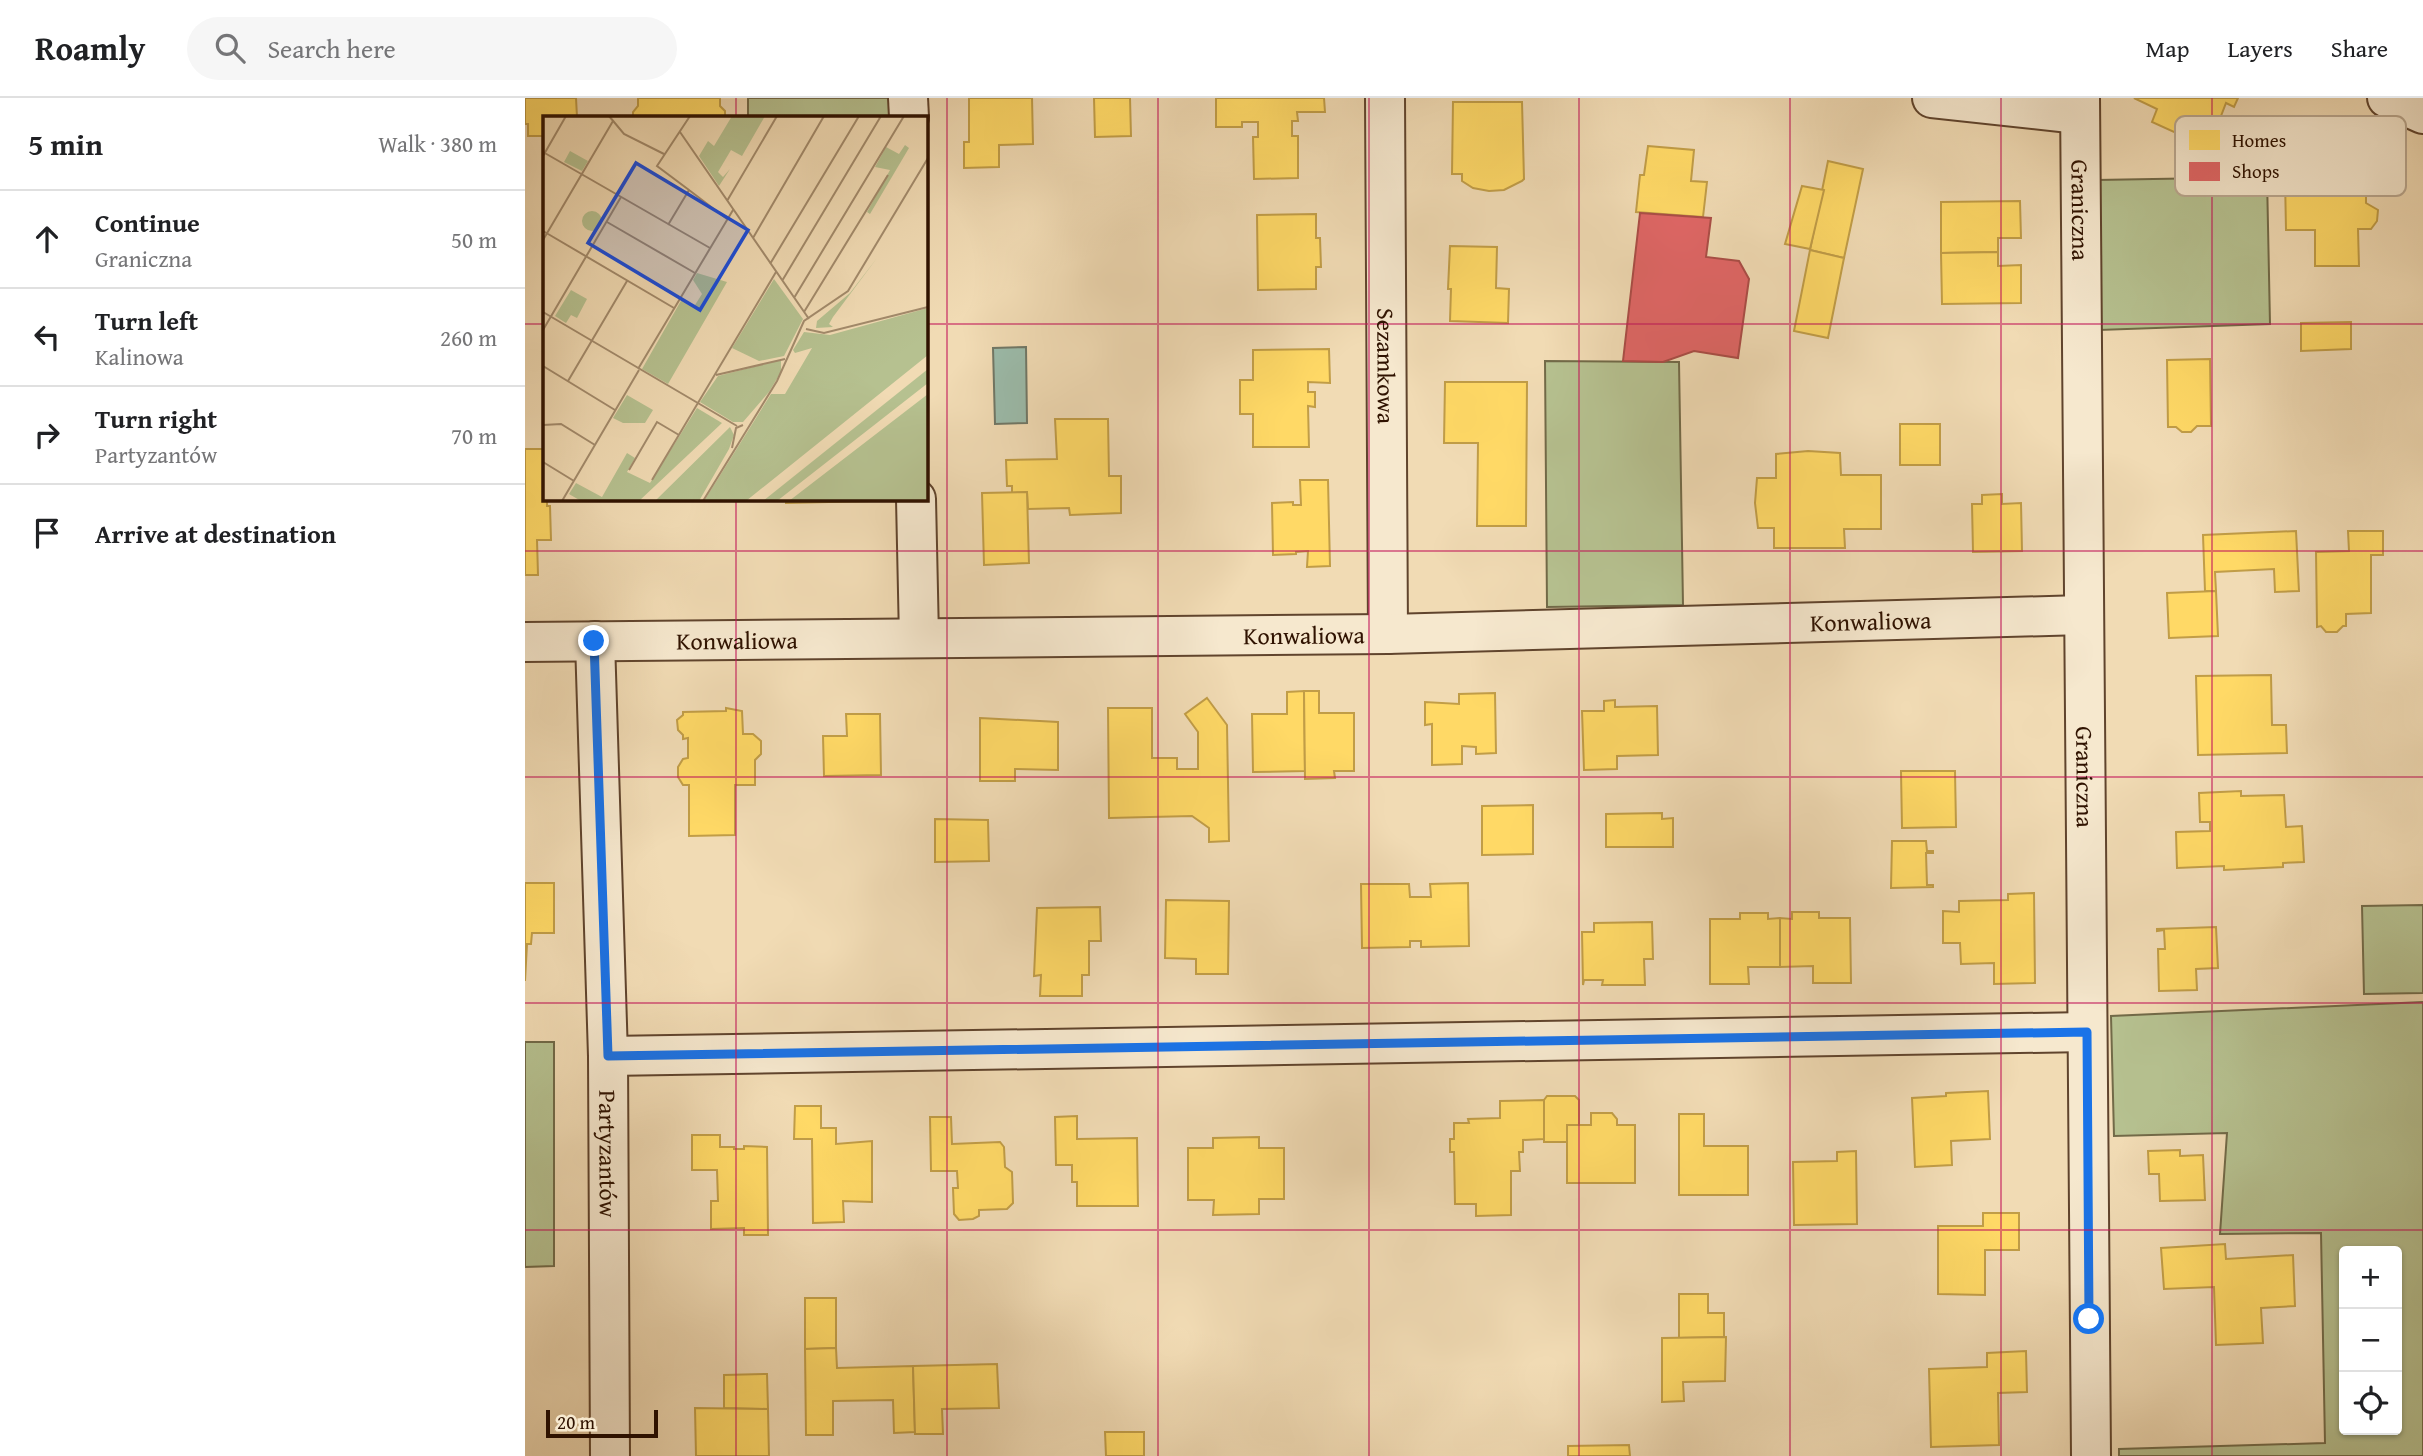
<!DOCTYPE html>
<meta charset="utf-8">
<style>
:root{--surface:#fff;--page:#f6f6f6;--text:#202124;--muted:#757577;--line:#e0e0e0}
body{margin:0;font-family:"Gentium Book Plus",serif;background:var(--page);color:var(--text)}
.controls{position:absolute;right:21px;bottom:21px;display:grid;overflow:hidden;border-radius:7px;box-shadow:0 2px 5px #0004}
.controls button{width:63px;height:63px;display:grid;place-items:center;padding:0;border:0;border-bottom:2px solid var(--line);background:var(--surface);color:var(--text);font:35px sans-serif}
.scale{position:absolute;left:21px;bottom:18px;width:112px;box-sizing:border-box;padding-left:7px;border:4px solid #2f1200;border-top:0;font-size:19px;line-height:24px;white-space:nowrap;color:#2f1200;-webkit-text-stroke:5px #f6e8ce;paint-order:stroke}
.stop{position:absolute;width:21px;height:21px;margin:-16px;border:5px solid #1a73e8;border-radius:50%;background:#fff}
.stop.end{background:#1a73e8;border-color:#fff;box-shadow:0 2px 7px #0008}
.list{margin:0;padding:0;list-style:none}
h2{display:flex;justify-content:space-between;align-items:center;height:91px;margin:0;padding:0 28px;font-size:30px}
h2 small{font-size:23px;font-weight:400;color:var(--muted)}
.list li{display:grid;grid-template-columns:46px 1fr auto;gap:21px;align-items:center;box-sizing:border-box;height:98px;padding:0 28px;border-top:2px solid var(--line)}
.list b{display:block;font-size:26px;white-space:nowrap}
.list p{margin:0;font-size:23px;white-space:nowrap;color:var(--muted)}
.list em{font-size:23px;font-style:normal;color:var(--muted)}
.icon{flex:none;width:38px;height:38px;fill:none;stroke:currentColor;stroke-width:2;stroke-linecap:round;stroke-linejoin:round}
.map{position:relative;flex:none;width:1898px;height:1358px;overflow:hidden}
header{display:flex;align-items:center;gap:42px;box-sizing:border-box;height:98px;padding:0 35px;background:var(--surface);border-bottom:2px solid var(--line)}
header strong{font-size:33px}
nav{display:flex;gap:38px;margin-inline-start:auto;font-size:24px}
.search{width:490px;height:63px;background:var(--page);display:flex;align-items:center;gap:18px;box-sizing:border-box;padding:0 24px;border-radius:38px;color:var(--muted);font-size:26px}
main{display:flex}
aside{flex:1;background:var(--surface)}
.map>svg:first-child{display:block}
</style>
<header>
<strong>Roamly</strong>
<div class="search"><svg class="icon" aria-label="search" viewBox="0 0 24 24"><circle cx="10" cy="10" r="6"/><path d="M15 15l6 6"/></svg>Search here</div>
<nav><a>Map</a><a>Layers</a><a>Share</a></nav>
</header>
<main>
<aside>
<h2>5 min<small>Walk · 380 m</small></h2>
<ul class="list">
<li><svg class="icon" aria-label="ahead" viewBox="0 0 24 24"><path d="M12 20V5M6 11l6-6 6 6"/></svg><div><b>Continue</b><p>Graniczna</p></div><em>50 m</em></li>
<li><svg class="icon" aria-label="left" viewBox="0 0 24 24"><path d="M17 20v-9H6M10 6l-5 5 5 5"/></svg><div><b>Turn left</b><p>Kalinowa</p></div><em>260 m</em></li>
<li><svg class="icon" aria-label="right" viewBox="0 0 24 24"><path d="M7 20v-9h11M14 6l5 5-5 5"/></svg><div><b>Turn right</b><p>Partyzantów</p></div><em>70 m</em></li>
<li><svg class="icon" aria-label="arrive" viewBox="0 0 24 24"><path d="M6 21V4h12l-3 4 3 4H6"/></svg><div><b>Arrive at destination</b></div></li>
</ul>
</aside>
<div class="map">
<svg width="1898" height="1358" viewBox="0 0 1898 1358">
<rect width="100%" height="100%" fill="#f1dbb4"/>
<filter id="stains"><feTurbulence type="fractalNoise" baseFrequency=".00286" numOctaves="4"/><feColorMatrix values="0 0 0 0 .2 0 0 0 0 .09 0 0 0 0 .02 0 0 0 .5 -.17"/></filter>
<radialGradient id="worn" r=".72"><stop offset=".6" stop-color="#630" stop-opacity="0"/><stop offset="1" stop-color="#630" stop-opacity=".3"/></radialGradient>
<!-- green -->
<g fill="#b6c190" stroke="#726a48" stroke-width="2" fill-rule="evenodd">
<polygon points="223,0 367,0 368,19 223,19"/>
<polygon points="1742,79 1745,226 1574,232 1572,82"/>
<polygon points="1020,263 1154,264 1158,507 1022,509"/>
<polygon points="1898,807 1898,895 1839,896 1837,808"/>
<path d="M1898,904V1358H1594V1351L1800,1345L1796,1135L1695,1136L1702,1035L1589,1038L1586,918ZM1819,1153H1872V1332H1819Z"/>
<polygon points="0,944 29,944 29,1168 0,1169"/>
</g>
<!-- water -->
<polygon fill="#9bbbaa" stroke="#707766" stroke-width="2" points="501,249 502,325 470,326 468,250"/>
<!-- homes -->
<g fill="#ffd966" stroke="#c19d47" stroke-width="2">
<polygon points="0,0 51,0 52,19 19,19 19,38 3,38 3,26 0,26"/>
<polygon points="113,0 195,0 195,8 200,13 200,19 108,19 108,14 113,8"/>
<polygon points="444,0 507,0 508,46 474,47 474,69 439,70 439,44 444,44"/>
<polygon points="569,0 605,0 606,38 570,39"/>
<polygon points="691,0 799,0 800,14 772,14 773,23 767,23 767,38 773,38 773,80 729,81 728,39 733,39 733,24 717,24 717,29 691,29"/>
<polygon points="1609,0 1713,0 1709,9 1701,5 1696,18 1703,22 1695,39 1666,26 1660,39 1627,24 1632,11"/>
<polygon points="928,4 997,4 999,81 997,83 979,92 964,93 948,90 937,83 937,76 927,76"/>
<polygon points="1792,27 1793,82 1820,80 1841,81 1841,105 1853,112 1852,123 1846,131 1833,131 1834,168 1790,168 1790,132 1761,132 1759,28"/>
<polygon points="1123,48 1169,52 1166,83 1182,84 1178,119 1111,114 1115,77 1119,77"/>
<polygon points="1303,63 1338,71 1319,160 1285,152"/>
<polygon points="1277,88 1299,92 1285,151 1260,146"/>
<polygon points="1495,103 1496,140 1473,140 1473,154 1416,155 1416,104"/>
<polygon points="791,116 791,140 795,140 796,169 791,169 791,191 733,192 732,117"/>
<polygon points="925,148 972,149 971,190 984,191 983,225 925,223 926,191 923,191"/>
<polygon points="1285,152 1319,160 1303,240 1269,233"/>
<polygon points="1473,154 1473,168 1496,167 1496,205 1417,206 1416,155"/>
<polygon points="1826,224 1826,251 1776,253 1776,225"/>
<polygon points="804,251 805,285 783,284 783,294 790,294 790,309 783,308 784,349 728,349 728,316 715,316 715,282 728,282 728,252"/>
<polygon points="1685,261 1686,328 1672,328 1666,334 1657,334 1651,329 1643,329 1642,262"/>
<polygon points="920,284 1002,284 1001,428 952,428 953,345 919,345"/>
<polygon points="530,321 583,321 584,378 596,378 596,415 545,417 544,410 503,411 502,394 487,395 487,388 482,388 481,362 532,361"/>
<rect x="1375" y="326" width="40" height="41"/>
<polygon points="0,351 19,351 19,401 22,401 22,408 25,408 26,442 12,442 13,477 0,477"/>
<polygon points="1283,353 1315,355 1316,377 1356,377 1356,431 1319,431 1320,450 1249,450 1249,430 1233,430 1230,405 1232,380 1251,380 1251,356"/>
<polygon points="775,382 803,382 805,468 782,469 783,453 771,454 771,456 748,457 747,405 768,404 768,407 776,407"/>
<polygon points="502,394 504,465 459,467 457,395"/>
<polygon points="1477,396 1477,406 1496,405 1497,453 1448,454 1447,406 1457,406 1457,397"/>
<polygon points="261,401 347,401 347,403 261,405"/>
<polygon points="1771,433 1774,493 1750,494 1749,471 1690,474 1691,493 1680,493 1678,437"/>
<polygon points="1823,433 1858,433 1858,457 1846,457 1846,515 1821,516 1821,528 1818,528 1812,534 1801,534 1796,528 1792,529 1791,454 1824,453"/>
<polygon points="1691,493 1693,538 1644,540 1642,495"/>
<polygon points="1746,577 1747,627 1761,627 1762,655 1673,657 1671,578"/>
<polygon points="779,593 780,673 728,674 727,616 762,616 762,594"/>
<polygon points="779,593 794,593 794,615 829,615 829,673 809,673 810,680 780,681"/>
<polygon points="970,595 971,655 951,656 951,649 937,648 937,666 907,667 907,626 900,627 900,604 934,606 934,596"/>
<polygon points="682,600 702,627 704,743 684,744 684,730 667,718 584,720 583,610 627,610 627,660 652,660 652,671 673,671 673,634 660,616"/>
<polygon points="1090,602 1090,609 1132,608 1133,657 1092,658 1092,671 1059,672 1057,613 1079,613 1079,603"/>
<polygon points="201,610 217,613 218,636 228,636 236,643 236,656 230,662 230,687 210,687 210,737 164,738 164,687 158,687 153,679 153,669 158,661 163,660 163,640 158,641 158,637 153,632 152,622 158,617 158,614 201,613"/>
<polygon points="321,616 355,616 356,677 299,678 298,638 322,638"/>
<polygon points="455,620 533,624 533,672 490,671 490,683 455,683"/>
<polygon points="1376,673 1430,673 1431,729 1377,730"/>
<polygon points="1716,693 1716,698 1759,697 1761,729 1777,728 1779,764 1758,765 1758,769 1699,772 1699,768 1652,770 1651,734 1685,733 1685,724 1675,724 1674,695"/>
<polygon points="1008,707 1008,756 957,757 957,708"/>
<polygon points="1137,715 1137,721 1148,720 1148,749 1081,749 1081,716"/>
<polygon points="410,721 463,722 464,763 410,764"/>
<polygon points="1367,743 1401,743 1402,753 1408,753 1408,755 1401,755 1402,787 1408,787 1408,789 1366,790"/>
<polygon points="0,785 29,785 29,835 7,835 6,846 2,846 0,883"/>
<polygon points="943,785 944,848 896,849 896,843 885,843 885,849 837,850 836,786 884,786 885,799 906,799 905,786"/>
<polygon points="1509,795 1510,885 1469,886 1469,865 1436,866 1435,845 1418,845 1418,813 1434,814 1434,803 1483,802 1483,796"/>
<polygon points="641,802 704,803 703,876 671,876 671,861 640,860"/>
<polygon points="575,809 576,843 564,843 564,877 557,877 557,898 515,898 516,877 509,878 512,810"/>
<polygon points="1267,814 1294,814 1294,820 1325,820 1326,885 1288,885 1288,868 1255,869 1255,820 1267,821"/>
<polygon points="1215,815 1243,815 1243,821 1255,820 1255,869 1223,869 1224,886 1185,886 1185,821 1215,821"/>
<polygon points="1127,824 1128,861 1119,861 1120,887 1077,887 1078,882 1059,882 1058,887 1057,834 1069,834 1069,825"/>
<polygon points="1691,829 1693,870 1671,871 1672,892 1634,893 1633,851 1640,851 1639,832 1632,833 1632,831"/>
<polygon points="1463,993 1465,1041 1426,1043 1427,1067 1390,1069 1387,1000 1421,998 1421,995"/>
<polygon points="1022,998 1050,998 1054,1002 1054,1027 1042,1027 1042,1044 1019,1044 1019,1002"/>
<polygon points="1019,1002 1019,1041 998,1042 998,1054 994,1054 995,1073 986,1073 986,1117 951,1118 951,1106 930,1106 929,1054 925,1054 925,1041 929,1041 929,1025 944,1025 943,1021 975,1020 975,1003"/>
<polygon points="270,1008 296,1008 296,1030 311,1030 311,1046 347,1043 347,1104 318,1103 319,1124 288,1125 287,1041 269,1041"/>
<polygon points="1066,1015 1087,1015 1092,1021 1092,1027 1110,1027 1110,1085 1042,1085 1042,1027 1066,1027"/>
<polygon points="1154,1016 1179,1016 1179,1048 1223,1048 1223,1097 1154,1097"/>
<polygon points="552,1018 552,1041 612,1040 613,1108 552,1108 552,1084 547,1084 547,1067 531,1067 530,1019"/>
<polygon points="405,1019 426,1019 427,1046 475,1044 479,1049 480,1069 487,1074 488,1105 482,1111 454,1112 454,1118 448,1121 434,1122 429,1116 428,1090 433,1090 432,1073 406,1073"/>
<polygon points="167,1037 195,1037 195,1049 209,1049 209,1051 219,1051 219,1048 242,1049 243,1137 219,1137 219,1130 186,1131 186,1103 193,1103 192,1072 167,1072"/>
<polygon points="734,1039 734,1050 759,1050 759,1101 734,1101 734,1116 688,1117 689,1102 663,1102 663,1050 688,1050 688,1040"/>
<polygon points="1655,1052 1655,1058 1678,1057 1680,1102 1635,1103 1634,1076 1624,1076 1623,1053"/>
<polygon points="1331,1053 1332,1126 1269,1127 1268,1064 1312,1063 1312,1054"/>
<polygon points="1458,1115 1494,1115 1494,1152 1460,1152 1460,1197 1413,1196 1413,1128 1458,1128"/>
<polygon points="1700,1146 1701,1161 1768,1157 1770,1208 1736,1210 1738,1245 1691,1247 1689,1189 1639,1191 1636,1150"/>
<polygon points="1154,1196 1183,1196 1183,1215 1199,1215 1199,1239 1154,1240"/>
<polygon points="280,1200 311,1200 311,1250 280,1251"/>
<polygon points="1201,1239 1200,1283 1158,1284 1159,1303 1137,1304 1137,1240"/>
<polygon points="311,1250 312,1270 388,1268 390,1334 369,1335 368,1302 308,1303 308,1337 281,1337 280,1251"/>
<polygon points="1501,1253 1502,1294 1473,1295 1474,1347 1406,1349 1404,1271 1462,1269 1462,1255"/>
<polygon points="472,1266 474,1310 417,1311 418,1336 390,1336 388,1268"/>
<polygon points="242,1276 243,1311 199,1310 199,1277"/>
<polygon points="170,1310 243,1311 244,1358 171,1358"/>
<polygon points="580,1334 619,1334 619,1358 581,1358"/>
<polygon points="1104,1347 1105,1358 1043,1358 1043,1348"/>
</g>
<!-- shops -->
<polygon fill="#e06666" stroke="#ab4d47" stroke-width="2" points="1115,115 1186,120 1181,159 1214,163 1224,181 1213,260 1169,253 1138,264 1098,263"/>
<g fill="none" stroke-linecap="round" stroke-linejoin="round">
<defs>
<g id="minor">
<polyline points="383,0 384,19"/>
<path id="s1" d="M860,0L863,536"/>
<polyline points="1407,0 1554,16"/>
<path id="s2" d="M1555,0L1566,1358"/>
<polyline points="1862,0 1898,16"/>
<polyline points="391,401 394,540"/>
<path id="s3" d="M70,543L83,958L85,1358"/>
<path id="s4" d="M0,544L863,536L1558,517"/>
<polyline points="83,958 1562,934"/>
</g>
</defs>
<!-- minor casing -->
<use href="#minor" stroke="#60442d" stroke-width="42"/>
<!-- minor -->
<use href="#minor" stroke="#f6e8ce" stroke-width="38"/>
</g>
<g fill="none" stroke-linecap="round" stroke-linejoin="round">
<!-- route -->
<polyline stroke="#1a73e8" stroke-width="9" points="69,543 83,958 1562,934 1564,1221"/>
</g>
<!-- grid -->
<path fill="none" stroke="#c2185b" stroke-width="2" stroke-opacity="0.55" d="M211,0V19M422,0V1358M633,0V1358M844,0V1358M1054,0V1358M1265,0V1358M1476,0V1358M1687,0V1358M0,226H19M401,226H1898M211,401V1358M0,453H1898M0,679H1898M0,905H1898M0,1132H1898"/>
<g text-anchor="middle" dominant-baseline="central" stroke-width="7" stroke-linejoin="round" paint-order="stroke">
<!-- street labels -->
<g font-size="24" fill="#2f1200" stroke="#f6e8ce">
<text stroke="none"><textPath href="#s2" startOffset="112">Graniczna</textPath></text>
<text stroke="none"><textPath href="#s1" startOffset="268">Sezamkowa</textPath></text>
<text stroke="none"><textPath href="#s4" startOffset="1346">Konwaliowa</textPath></text>
<text stroke="none"><textPath href="#s4" startOffset="779">Konwaliowa</textPath></text>
<text stroke="none"><textPath href="#s4" startOffset="212">Konwaliowa</textPath></text>
<text stroke="none"><textPath href="#s2" startOffset="679">Graniczna</textPath></text>
<text stroke="none"><textPath href="#s3" startOffset="513">Partyzantów</textPath></text>
</g>
</g>
<!-- overview -->
<g transform="translate(18 18)">
<rect width="385" height="385" fill="#f1dbb4"/>
<path d="M189,0H222L199,40L188,34L175,56L180,61L187,53L176,70L156,40L165,25L171,30ZM362,29L366,32L327,98L324,96L347,54L332,51L343,31L356,38ZM27,35L45,45L39,55L21,46ZM39 105a10 10 0 1 1 20 0a10 10 0 1 1-20 0ZM334,142L290,201L286,208L290,211L273,212L274,205L307,177ZM154,157L184,166L125,268L99,253L139,183L152,189L159,178L150,164ZM231,163L260,203L241,240L216,245L189,232ZM28,174L44,183L34,202L28,199L23,207L12,200ZM385,192V239L203,385H161L228,278H242L269,232L252,237L250,234L261,216L287,219ZM238,244V256L226,276L200,306H190L157,286L175,260ZM385,253V267L234,385H220ZM385,278V385H246ZM84,279L110,294L102,307H80L70,302ZM154,292L179,307L96,385H38L26,378L33,367L59,381L84,337L92,342L84,356L107,367ZM187,311L191,319L186,333L156,385H112Z" fill="#b6c190"/>
<path fill="none" stroke="#a38b6c" stroke-width="2" d="M66,0L81,18L121,38M137,16L266,203M0,36L167,132M0,40L23,0M146,74L184,103M184,85L234,0M64,106L152,157M125,109L146,74L114,50L147,0M0,115L131,192M210,122L281,0M0,124L70,5M227,148L316,0M239,165L338,0M251,182L361,0M0,196L194,310M261,196L345,59M263,213L281,217L385,191M0,214L78,81M0,250L72,294M95,253L190,94M173,259L242,243M25,265L84,165M0,309L18,308L52,329M189,332L193,312L200,309M0,346L31,365M86,354L114,306L136,319M109,364L233,156M19,385L96,254M160,385L234,265L261,205L305,175L385,42"/>
<path fill="#1d4ed8" fill-opacity="0.15" stroke="#1d4ed8" stroke-width="3.5" d="M93,47L205,114L157,194L45,127Z"/>
<rect width="385" height="385" fill="none" stroke="#2f1200" stroke-width="3.5"/>
</g>
<!-- legend -->
<rect x="1650" y="18" width="231" height="80" rx="10" fill="#f6e8ce" stroke="#baa890" stroke-width="2"/>
<rect x="1664" y="32" width="31" height="20" fill="#ffd966"/>
<rect x="1664" y="64" width="31" height="19" fill="#e06666"/>
<g font-size="19" fill="#2f1200">
<text x="1707" y="49">Homes</text>
<text x="1707" y="80">Shops</text>
</g>
<rect width="100%" height="100%" filter="url(#stains)"/>
<rect width="100%" height="100%" fill="url(#worn)"/>
</svg>
<div class="controls">
<button>+</button>
<button>−</button>
<button><svg class="icon" aria-label="locate" viewBox="0 0 24 24"><circle cx="12" cy="12" r="6"/><path d="M12 2v4M12 18v4M2 12h4M18 12h4"/></svg></button>
</div>
<div class="scale">20 m</div>
<div class="stop" style="left:1564px;top:1221px"></div>
<div class="stop end" style="left:69px;top:543px"></div>
</div>
</main>
